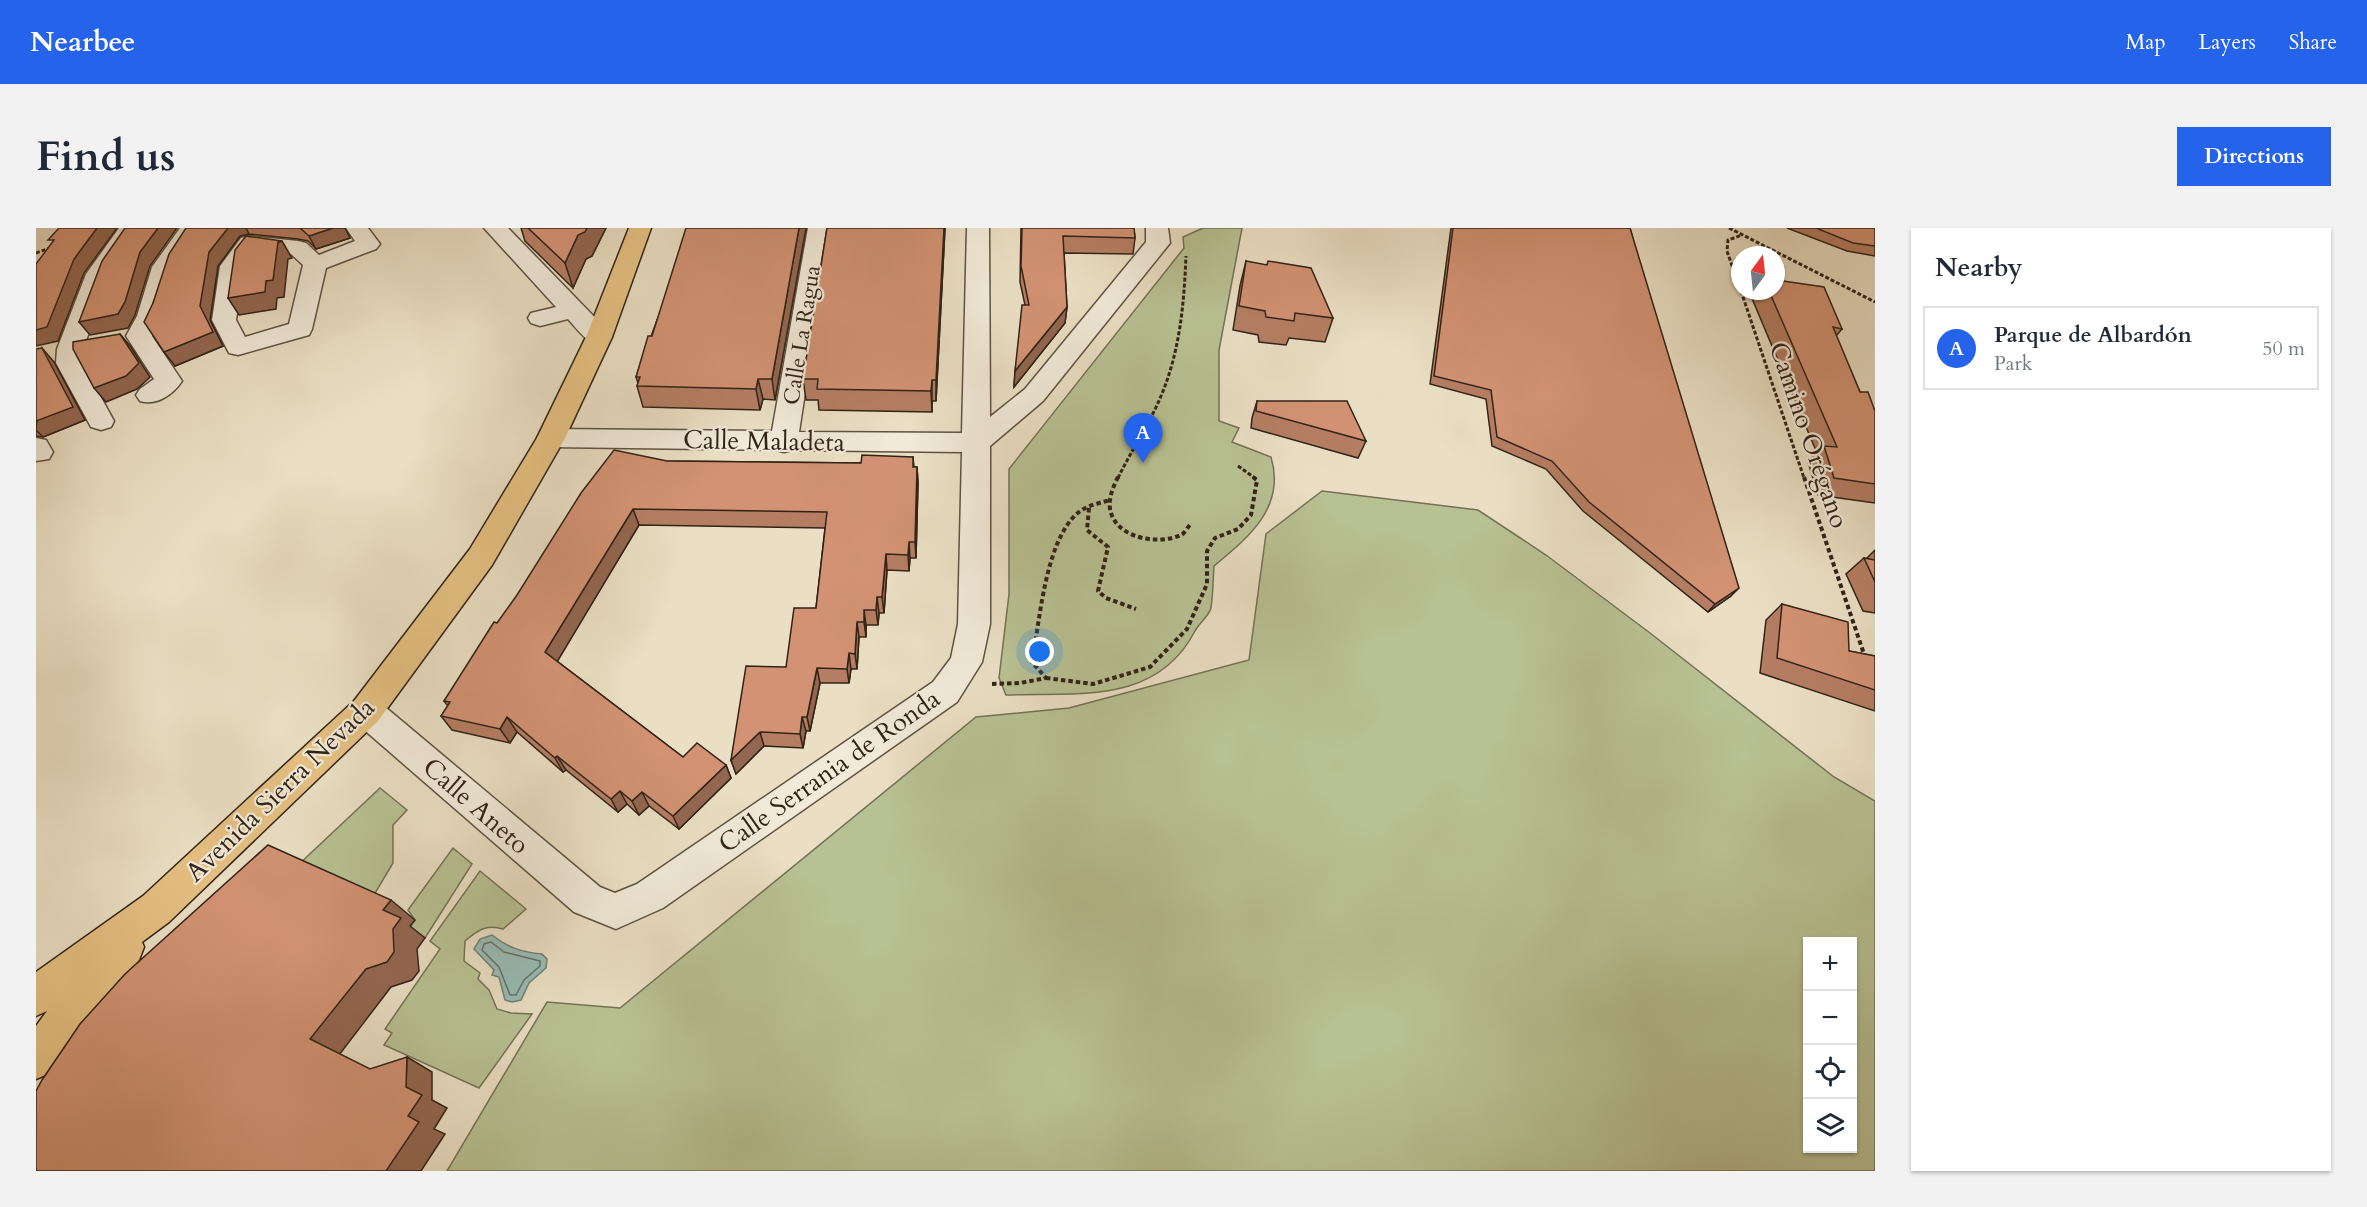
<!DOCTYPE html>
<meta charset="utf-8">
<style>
:root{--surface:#fff;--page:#f2f2f3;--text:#1f2937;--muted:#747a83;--line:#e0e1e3;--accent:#2563eb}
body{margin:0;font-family:Cardo,serif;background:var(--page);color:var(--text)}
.controls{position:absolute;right:18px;bottom:18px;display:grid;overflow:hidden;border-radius:0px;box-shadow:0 2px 4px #0004}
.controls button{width:54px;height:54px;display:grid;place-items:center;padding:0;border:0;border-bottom:2px solid var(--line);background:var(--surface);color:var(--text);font:30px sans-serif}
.compass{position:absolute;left:1695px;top:18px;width:54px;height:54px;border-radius:50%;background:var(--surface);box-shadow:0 2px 4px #0004;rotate:15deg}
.you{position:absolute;left:1004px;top:424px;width:21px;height:21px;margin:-15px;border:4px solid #fff;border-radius:50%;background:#1a73e8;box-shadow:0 0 0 9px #1a73e833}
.badge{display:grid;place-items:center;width:39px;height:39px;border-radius:50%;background:var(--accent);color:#fff;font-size:20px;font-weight:700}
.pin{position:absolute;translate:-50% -50px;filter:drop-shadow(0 2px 3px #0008)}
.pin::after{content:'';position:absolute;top:32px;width:21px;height:18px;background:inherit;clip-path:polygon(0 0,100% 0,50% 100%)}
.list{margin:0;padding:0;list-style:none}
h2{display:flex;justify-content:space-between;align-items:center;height:78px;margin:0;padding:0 24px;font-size:26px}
h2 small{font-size:20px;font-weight:400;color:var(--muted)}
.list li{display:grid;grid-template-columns:39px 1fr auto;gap:18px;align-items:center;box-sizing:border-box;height:84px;margin:0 12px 12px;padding:0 12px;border:2px solid var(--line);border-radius:0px}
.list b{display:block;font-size:22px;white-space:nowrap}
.list p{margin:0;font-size:20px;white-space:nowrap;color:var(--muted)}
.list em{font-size:20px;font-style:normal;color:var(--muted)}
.icon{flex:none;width:33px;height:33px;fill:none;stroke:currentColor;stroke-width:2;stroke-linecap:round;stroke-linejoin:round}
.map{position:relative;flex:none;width:1839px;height:943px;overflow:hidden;border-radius:0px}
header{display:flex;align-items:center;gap:36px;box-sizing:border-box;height:84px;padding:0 30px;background:var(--accent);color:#fff}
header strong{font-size:28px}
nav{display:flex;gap:33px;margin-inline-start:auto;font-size:21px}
.intro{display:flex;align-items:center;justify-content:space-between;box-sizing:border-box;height:144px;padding:0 36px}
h1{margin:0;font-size:42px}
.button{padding:15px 27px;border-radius:0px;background:var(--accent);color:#fff;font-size:21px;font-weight:700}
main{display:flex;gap:36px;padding:0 36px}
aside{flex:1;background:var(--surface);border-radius:0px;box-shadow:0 2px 4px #0004}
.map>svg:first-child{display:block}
</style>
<header>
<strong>Nearbee</strong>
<nav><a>Map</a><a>Layers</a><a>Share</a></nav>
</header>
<div class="intro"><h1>Find us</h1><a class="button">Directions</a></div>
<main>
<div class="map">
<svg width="1839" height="943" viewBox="0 0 1839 943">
<rect width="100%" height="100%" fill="#eadfc4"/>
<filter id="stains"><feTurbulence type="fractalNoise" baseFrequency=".00333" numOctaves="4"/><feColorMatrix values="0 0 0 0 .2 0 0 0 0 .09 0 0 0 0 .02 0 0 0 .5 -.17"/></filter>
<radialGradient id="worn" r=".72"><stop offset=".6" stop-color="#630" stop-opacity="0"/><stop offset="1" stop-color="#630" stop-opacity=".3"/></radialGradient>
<!-- green -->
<g fill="#b8c193" stroke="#747256" stroke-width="1.5" fill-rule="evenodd">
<path d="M1167,0H1206L1183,122V193L1203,200L1196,214L1235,229C1250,279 1213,309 1178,338C1177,352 1177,366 1175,380C1173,388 1163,395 1159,403C1120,478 1040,464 970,467L963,450L973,366V241L1148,20L1147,9Z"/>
<path d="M1286,263L1442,282L1510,327L1614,405L1798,549L1839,573V943H411L511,774L584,780L940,489L1033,480L1213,432L1230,306ZM1772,714H1816V920H1772Z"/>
<polygon points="344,560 371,582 357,597 357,635 335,672 260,639"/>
<polygon points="417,620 436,636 389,710 372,702 379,692 372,682"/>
<path d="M444,643L490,681L467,701C450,696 442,702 429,713L428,733L444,745L442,751L453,762L461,781L475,785L496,786L443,860L348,817L356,805L349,801L404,721L394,713Z"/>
</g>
<!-- water -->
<path fill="#98bcb6" stroke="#6f7f77" stroke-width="1.5" d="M456,707C472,720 486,724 506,726L511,731L510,740L493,755L485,772L476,774L469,772L463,749L456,747L458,742L438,721L444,711Z"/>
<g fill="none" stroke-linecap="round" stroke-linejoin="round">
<!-- shore -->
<polygon stroke="#647067" stroke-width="1.5" points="455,714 468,724 504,733 504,738 488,752 480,767 474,767 463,739 446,722 448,716"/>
<defs>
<g id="minor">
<polygon points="83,0 106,0 74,46 47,121 46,135 78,193 75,199 65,202 55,199 20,135 21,121 50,46"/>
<path d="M144,0H166L140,39L125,88L116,108L146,153C137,167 120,178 104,173L100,167L104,161L118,151L90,108L101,88L116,39Z"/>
<path d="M310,0H332L344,16L340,21L290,40L276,101L273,107L202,127L193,125L176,92L184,38L205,10L213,8L262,13L270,15L283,27L319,13ZM219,23L255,26L267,37L253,96L209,109L200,92L208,38Z"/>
<path d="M448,0H472L572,103L576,109L572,115C553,120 544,104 532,91L504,98L495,95L492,90L495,85L520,79Z"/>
<polygon points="772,0 794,0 763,204 926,205 931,0 953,0 954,189 989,161 1110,14 1110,0 1132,0 1134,15 1007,173 954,218 954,396 946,434 921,474 627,680 580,701 538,684 318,493 313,483 318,473 330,469 342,473 564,659 579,665 601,656 897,454 915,430 922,396 926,224 756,222 748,224 740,222 515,219 505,217 501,210 505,203 515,201 736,203"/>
<polygon points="0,210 10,212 17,224 13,231 0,233"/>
</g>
<polygon id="major" points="593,0 615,0 576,109 529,210 456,337 342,493 133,694 106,714 108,719 103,732 52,794 14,845 0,851 0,798 11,783 0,788 0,744 107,668 318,473 434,321 501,210 550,109"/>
</defs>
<!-- minor casing -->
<use href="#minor" stroke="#5f5243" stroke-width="3"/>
<!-- major casing -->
<use href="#major" stroke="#312318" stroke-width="3"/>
<!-- path-far1 -->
<g stroke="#312318" stroke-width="3" stroke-dasharray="4 2" stroke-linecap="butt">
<polyline points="1693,0 1839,74"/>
<polyline points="0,25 14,20"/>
<polyline points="1704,61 1691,23 1692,12 1706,7"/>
<polyline points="1705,63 1768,250"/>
<polyline points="1202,238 1219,250"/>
<path d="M1082,250C1095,223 1113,197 1125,168C1144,123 1148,76 1150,28"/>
</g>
<!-- path -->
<g stroke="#312318" stroke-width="4" stroke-dasharray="4.5 3" stroke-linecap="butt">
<path d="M1082,249C1077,259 1071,273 1075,285C1083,311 1123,317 1145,307C1148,306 1151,300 1154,297"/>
<polyline points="1768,249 1829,429"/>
<polyline points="1053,280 1051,302 1072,319 1062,363 1070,370 1100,381"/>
<polyline points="1010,450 1057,456 1114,439 1151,401 1171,356 1171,323 1179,310 1202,301 1215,287 1221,252 1217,249"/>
<path d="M956,456L984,455L1010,450L996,434C1004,393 1009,311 1043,284C1052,277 1064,275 1074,272"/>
</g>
<!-- minor -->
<use href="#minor" fill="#f1ead9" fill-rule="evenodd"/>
<!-- major -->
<use href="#major" fill="#e5c082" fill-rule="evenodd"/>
</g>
<!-- wall -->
<g fill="#b57e63" stroke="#312318" stroke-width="1.5">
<polygon points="150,0 309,0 314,10 280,21 272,13 262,11 213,6 204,8 182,38 174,92 187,118 139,138 117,75"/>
<polygon points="485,0 570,0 556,28 550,31 537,60 489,13"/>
<polygon points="770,0 739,172 727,171 724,182 607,179 601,158 602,155 600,149 624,84"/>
<polygon points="791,0 909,0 900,173 896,173 896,184 783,182 782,172 770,172 767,151"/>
<polygon points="985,0 1098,0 1099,10 1097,26 1028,25 1031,79 1029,95 978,159 979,143 989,77 984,54"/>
<polygon points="1415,0 1594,0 1695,368 1672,384 1547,283 1510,241 1456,218 1450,171 1394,156"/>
<polygon points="1751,0 1839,0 1839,28 1811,23"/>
<polygon points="1210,33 1297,90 1289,114 1253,110 1250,117 1223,114 1222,107 1197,102 1204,58"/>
<polygon points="1719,63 1740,63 1806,101 1800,108 1824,164 1839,183 1839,275 1782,267 1772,234 1781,225 1715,68"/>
<polygon points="0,121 18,134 49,192 7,209 0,208"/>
<polygon points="1221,173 1330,213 1322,230 1215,200 1216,190"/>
<polygon points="877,229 878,239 881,239 882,255 880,330 874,330 873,343 851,342 848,385 843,385 842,397 830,397 830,409 823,409 821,441 815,441 813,455 784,455 774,503 770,503 767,520 728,518 700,546 695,532 750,439 780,380 789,300 603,297 521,433 647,529 690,537 695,550 643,601 613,578 603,587 591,576 582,584 530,542 527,544 481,504 474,515 416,502 405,488 412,478 408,473 461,395 631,233 825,235"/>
<polygon points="1839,322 1839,385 1827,383 1810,346 1828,330 1830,331"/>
<polygon points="1746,376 1813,423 1839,428 1839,483 1724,445 1730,392"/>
</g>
<!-- shaded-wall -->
<g fill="#936650" stroke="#312318" stroke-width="1.5">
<polygon points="61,0 81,0 48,45 22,113 0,118 0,102 38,31"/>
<polygon points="122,0 141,0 114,38 99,87 92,100 54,107 43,94 104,24"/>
<polygon points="192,0 210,0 213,6 204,8 182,38 174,92 187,118 139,138 128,124 173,24"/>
<polygon points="297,0 309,0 314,10 280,21 273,8"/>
<polygon points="551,0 570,0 556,28 550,31 537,60 529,35 542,7"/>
<polygon points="763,0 770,0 739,172 736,151"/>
<polygon points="908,0 909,0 900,173 900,152"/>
<polygon points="246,13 256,30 252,31 248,69 241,70 240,81 203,87 192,70 230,53 242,14"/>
<polygon points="1031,79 1029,95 978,159 979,143"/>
<polygon points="84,106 95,119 114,149 101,161 70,174 58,160"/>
<polygon points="6,120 18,134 49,192 7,209 0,202"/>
<polygon points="722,151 727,171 724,182 720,161"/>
<polygon points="896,152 896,184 895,163"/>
<polygon points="881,239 882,255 880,330 879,314"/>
<polygon points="597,281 603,297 518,439 509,424"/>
<polygon points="873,314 874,330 873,343 872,327"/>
<polygon points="850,326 851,342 848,385 846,369"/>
<polygon points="1703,360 1695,368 1672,384 1679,376"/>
<polygon points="841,369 843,385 842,397 840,382"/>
<polygon points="828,382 830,397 830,409 828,394"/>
<polygon points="821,394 823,409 821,441 819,426"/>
<polygon points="813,425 815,441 813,455 811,441"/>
<polygon points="781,440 784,455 774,503 771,489"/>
<polygon points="471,489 481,504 474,515 464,501"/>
<polygon points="766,489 770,503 767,520 764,506"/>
<polygon points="724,504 728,518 700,546 695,532"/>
<polygon points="521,528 530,542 527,544 519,530"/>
<polygon points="690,537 695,550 643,601 637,588"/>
<polygon points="584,563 591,576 582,584 575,571"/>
<polygon points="606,564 613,578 603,587 596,573"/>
<polygon points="355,672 379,692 374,698 389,710 381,721 383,743 376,752 355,759 303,827 274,811 347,682"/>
<polygon points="371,829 396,844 396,872 411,880 398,901 409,906 385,943 350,943 372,888 370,859"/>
</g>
<!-- building -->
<g fill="#d29273" stroke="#312318" stroke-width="1.5">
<polygon points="23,0 61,0 38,31 11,99 0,102 0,36 18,12 12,12"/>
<polygon points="89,0 122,0 104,24 89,74 82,86 43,94 66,33"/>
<polygon points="150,0 192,0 173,24 164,78 177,104 128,124 108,94 117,75 133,26"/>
<polygon points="264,0 297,0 273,8"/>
<polygon points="492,0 551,0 549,4 542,7 529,35"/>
<polygon points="650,0 763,0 736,151 722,151 720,161 601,158 604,149 600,149 612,108 616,108"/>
<polygon points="791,0 908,0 900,152 896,152 895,163 781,161 782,151 767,151"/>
<polygon points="986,0 1098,0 1099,10 1027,8 1031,79 979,143 986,77 993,77 985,38"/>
<polygon points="1417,0 1594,0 1703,360 1679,376 1553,274 1516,233 1461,209 1455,162 1398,148"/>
<polygon points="1780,0 1839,0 1839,18 1817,15"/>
<polygon points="210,8 246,13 242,14 237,52 230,53 229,64 192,70 199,22"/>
<polygon points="1210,33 1231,37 1232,33 1275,40 1297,90 1259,85 1258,93 1230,89 1229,83 1203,78"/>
<polygon points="1740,52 1788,59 1806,101 1797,99 1824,164 1832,164 1839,183 1839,256 1798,250 1788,218 1801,219 1733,63 1740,63"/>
<polygon points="84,106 103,135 90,148 58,160 37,121 37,114"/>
<polygon points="6,120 37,179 0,193 0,121"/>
<polygon points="1221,173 1311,173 1330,213 1220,183"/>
<polygon points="578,222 631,233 825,235 826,227 877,229 877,239 881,239 879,314 873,314 872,327 850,326 846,369 841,369 840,382 828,382 828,394 821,394 819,426 813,425 811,441 781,440 771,489 766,489 764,506 724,504 695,532 710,438 750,439 758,380 780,380 791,284 597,281 509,424 647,529 661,515 690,537 637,588 606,564 596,573 584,563 575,571 521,528 519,530 471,489 464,501 405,488 414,474 408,473 458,394 461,395 481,367 545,265"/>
<polygon points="1828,330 1839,332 1839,354"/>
<polygon points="1746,376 1812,394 1813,423 1839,428 1839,462 1741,430"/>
<polygon points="232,617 355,672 347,682 365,690 357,701 358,724 351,734 330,741 274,811 334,841 371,829 370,859 386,867 372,888 383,894 350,943 0,943 0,863 6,852 44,796 89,746"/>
</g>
<g text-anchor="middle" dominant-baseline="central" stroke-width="4.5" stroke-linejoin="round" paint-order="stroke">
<!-- far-street labels -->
<g font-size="22" fill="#312318" stroke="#f1ead9">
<text transform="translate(766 107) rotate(-81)">Calle La Ragua</text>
</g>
<!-- street labels -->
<g font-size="26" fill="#312318" stroke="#f1ead9">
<text transform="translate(1773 207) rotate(71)">Camino Orégano</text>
<text transform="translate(728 213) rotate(1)">Calle Maladeta</text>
<text transform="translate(793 543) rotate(-35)">Calle Serrania de Ronda</text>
<text transform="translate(244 562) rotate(-44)">Avenida Sierra Nevada</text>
<text transform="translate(440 578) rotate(41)">Calle Aneto</text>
</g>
</g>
<rect width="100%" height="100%" filter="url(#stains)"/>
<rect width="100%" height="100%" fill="url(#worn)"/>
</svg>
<div class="controls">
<button>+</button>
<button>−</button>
<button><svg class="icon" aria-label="locate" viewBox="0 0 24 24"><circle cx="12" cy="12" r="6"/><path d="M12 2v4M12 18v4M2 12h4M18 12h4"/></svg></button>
<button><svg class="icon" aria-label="layers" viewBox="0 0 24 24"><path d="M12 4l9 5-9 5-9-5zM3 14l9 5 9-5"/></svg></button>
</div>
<svg class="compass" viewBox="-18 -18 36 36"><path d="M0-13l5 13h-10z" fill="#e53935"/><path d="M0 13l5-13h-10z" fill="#747a83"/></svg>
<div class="you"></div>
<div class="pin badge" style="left:1107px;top:235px">A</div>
</div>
<aside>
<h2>Nearby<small></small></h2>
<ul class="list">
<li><span class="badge">A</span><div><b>Parque de Albardón</b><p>Park</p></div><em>50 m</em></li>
</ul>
</aside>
</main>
